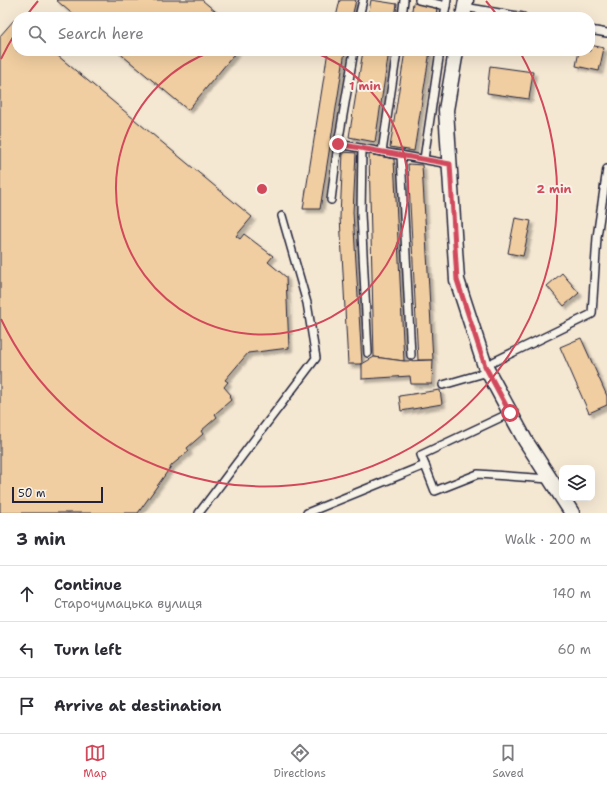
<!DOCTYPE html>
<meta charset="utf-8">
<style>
:root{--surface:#fff;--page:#f2f2f3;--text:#2b2b33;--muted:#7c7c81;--line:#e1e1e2;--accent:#d1495b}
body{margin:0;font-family:"Shantell Sans",sans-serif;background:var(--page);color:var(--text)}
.controls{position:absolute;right:12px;bottom:12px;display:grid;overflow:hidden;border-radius:8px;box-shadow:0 4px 16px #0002}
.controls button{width:36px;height:36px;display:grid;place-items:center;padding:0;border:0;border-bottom:1px solid var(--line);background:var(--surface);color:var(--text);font:20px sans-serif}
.scale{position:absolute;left:12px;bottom:10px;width:91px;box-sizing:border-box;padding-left:4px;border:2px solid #22223b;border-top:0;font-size:11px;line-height:14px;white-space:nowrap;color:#22223b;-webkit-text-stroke:3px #f7f3e8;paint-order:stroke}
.stop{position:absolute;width:12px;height:12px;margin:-9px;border:3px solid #d1495b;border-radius:50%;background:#fff}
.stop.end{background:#d1495b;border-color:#fff;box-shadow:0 1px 4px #0008}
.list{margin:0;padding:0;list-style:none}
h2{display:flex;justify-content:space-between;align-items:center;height:52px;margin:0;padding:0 16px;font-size:17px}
h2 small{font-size:13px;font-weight:400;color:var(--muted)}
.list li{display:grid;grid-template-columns:26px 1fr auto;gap:12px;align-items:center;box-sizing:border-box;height:56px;padding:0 16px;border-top:1px solid var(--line)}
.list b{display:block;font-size:15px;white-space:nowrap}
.list p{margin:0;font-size:13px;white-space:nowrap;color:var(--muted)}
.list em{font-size:13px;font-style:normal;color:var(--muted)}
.icon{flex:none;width:22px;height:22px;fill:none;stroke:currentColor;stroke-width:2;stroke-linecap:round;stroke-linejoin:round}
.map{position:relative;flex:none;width:607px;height:513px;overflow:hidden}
.search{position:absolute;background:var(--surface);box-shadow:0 4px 16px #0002;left:12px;right:12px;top:12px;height:44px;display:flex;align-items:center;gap:10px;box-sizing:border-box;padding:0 14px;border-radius:16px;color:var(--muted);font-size:15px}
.sheet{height:220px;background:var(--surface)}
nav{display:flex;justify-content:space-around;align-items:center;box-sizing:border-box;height:56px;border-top:1px solid var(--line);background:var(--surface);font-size:11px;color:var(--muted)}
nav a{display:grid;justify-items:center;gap:2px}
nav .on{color:var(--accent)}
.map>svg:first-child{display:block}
</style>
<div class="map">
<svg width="607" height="513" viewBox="0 0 607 513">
<defs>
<filter id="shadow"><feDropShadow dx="3.5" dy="3.5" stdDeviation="1" flood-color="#0004"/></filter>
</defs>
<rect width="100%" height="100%" fill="#f5e8d3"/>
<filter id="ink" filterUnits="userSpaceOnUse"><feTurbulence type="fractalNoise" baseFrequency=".025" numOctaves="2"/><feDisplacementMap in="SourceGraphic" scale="8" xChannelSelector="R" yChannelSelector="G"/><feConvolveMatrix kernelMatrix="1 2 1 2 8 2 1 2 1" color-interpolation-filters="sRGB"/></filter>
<g filter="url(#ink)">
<!-- building -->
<g fill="#f1cea1" stroke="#22223b" filter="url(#shadow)">
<polygon points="56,0 202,0 222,17 76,17"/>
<polygon points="340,0 356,0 352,17 336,17"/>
<polygon points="371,0 397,4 395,17 368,17"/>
<polygon points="413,3 437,7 436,17 411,17"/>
<polygon points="14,20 17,22 17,51 52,51 252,217 236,236 240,239 244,234 273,256 268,262 286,277 289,348 248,353 225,380 228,382 224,387 231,395 229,397 231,400 215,414 217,417 201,431 203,434 187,448 189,451 172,465 138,513 0,513 0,36"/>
<polygon points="590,45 604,48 599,71 576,66 579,51 590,51"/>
<polygon points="117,51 237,51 188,110"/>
<polygon points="328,51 345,51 320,209 303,209"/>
<polygon points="363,51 389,51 375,142 349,137"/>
<polygon points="405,51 430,51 414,151 390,147"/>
<polygon points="490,66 533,72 529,99 487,93"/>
<polygon points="343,152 356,153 353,212 362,364 348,364 340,217"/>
<polygon points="369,154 394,159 404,361 374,357"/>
<polygon points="408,164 422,165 433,360 418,360"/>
<polygon points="515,218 531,221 523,256 508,253"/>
<polygon points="562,273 579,293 564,306 547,286"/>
<polygon points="581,338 607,396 607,405 589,413 560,347"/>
<polygon points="374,357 404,361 433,360 432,384 411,384 410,376 362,379 362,364"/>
<polygon points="440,390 442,404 401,411 399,396"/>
</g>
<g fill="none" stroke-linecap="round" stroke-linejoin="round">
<defs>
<g id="service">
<polyline points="419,0 446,6"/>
<polyline points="464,7 523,17"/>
<polyline points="359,17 363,0"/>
<polyline points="402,17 404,0"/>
<polyline points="444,17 447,0"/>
<polyline points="590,30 607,33"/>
<polyline points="338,144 449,164"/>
<polyline points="362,149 361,214 368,353"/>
<polyline points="382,152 397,51"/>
<polyline points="401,155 411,355"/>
<polyline points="424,159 440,51"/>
<polyline points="331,200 338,144 354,51"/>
<polyline points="485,366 592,314 597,237 607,169"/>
<polyline points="443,385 488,372"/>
<polyline points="510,413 421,455 435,491 478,474 549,479"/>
<polyline points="199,513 316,358 307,303 282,216"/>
<polyline points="307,513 425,465"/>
</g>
<g id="minor">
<polyline points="463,17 466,0"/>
<polyline points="456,51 446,110 457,280 485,366 525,440 572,513"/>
</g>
</defs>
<!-- service casing -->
<use href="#service" stroke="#22223b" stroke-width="10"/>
<!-- minor casing -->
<use href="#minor" stroke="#22223b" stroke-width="17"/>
<!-- service -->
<use href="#service" stroke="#f7f3e8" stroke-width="7"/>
<!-- minor -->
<use href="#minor" stroke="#f7f3e8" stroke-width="14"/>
</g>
</g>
<g fill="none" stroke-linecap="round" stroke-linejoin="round" filter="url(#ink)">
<!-- route -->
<polyline stroke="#d1495b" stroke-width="5" points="338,144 450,164 457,280 485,366 510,413"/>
</g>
<!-- distance rings -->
<g fill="none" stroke="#d1495b" stroke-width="2">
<path d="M311 51A146 146 0 1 1 213 51"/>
<path d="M1 59A292 292 0 0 1 16 32M27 15A292 292 0 0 1 38 1M486 1A292 292 0 0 1 497 15M520 52A292 292 0 1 1 1 319"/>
</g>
<circle cx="262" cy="189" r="6" fill="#d1495b" stroke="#f7f3e8" stroke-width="2"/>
<g font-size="12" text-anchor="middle" font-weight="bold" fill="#d1495b" stroke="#f7f3e8" stroke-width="4" stroke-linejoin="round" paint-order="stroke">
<text x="365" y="90">1 min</text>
<text x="554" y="193">2 min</text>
</g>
</svg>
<div class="controls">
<button><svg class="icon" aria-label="layers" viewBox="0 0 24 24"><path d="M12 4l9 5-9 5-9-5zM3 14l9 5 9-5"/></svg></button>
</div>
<div class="scale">50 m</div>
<div class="stop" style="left:510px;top:413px"></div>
<div class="stop end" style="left:338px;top:144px"></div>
<div class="search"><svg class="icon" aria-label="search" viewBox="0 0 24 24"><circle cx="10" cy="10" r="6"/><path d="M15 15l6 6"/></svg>Search here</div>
</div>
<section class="sheet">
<h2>3 min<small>Walk · 200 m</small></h2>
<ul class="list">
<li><svg class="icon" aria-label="ahead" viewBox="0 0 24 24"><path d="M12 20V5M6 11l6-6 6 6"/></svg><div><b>Continue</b><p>Старочумацька вулиця</p></div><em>140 m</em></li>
<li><svg class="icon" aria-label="left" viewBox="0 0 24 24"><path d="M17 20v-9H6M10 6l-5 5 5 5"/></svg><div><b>Turn left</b></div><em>60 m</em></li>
<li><svg class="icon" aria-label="arrive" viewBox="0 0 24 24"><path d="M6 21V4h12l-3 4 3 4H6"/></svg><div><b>Arrive at destination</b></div></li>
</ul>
</section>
<nav>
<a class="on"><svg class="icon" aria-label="map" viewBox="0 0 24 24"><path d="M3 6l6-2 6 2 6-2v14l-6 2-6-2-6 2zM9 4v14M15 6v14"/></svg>Map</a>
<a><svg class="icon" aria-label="directions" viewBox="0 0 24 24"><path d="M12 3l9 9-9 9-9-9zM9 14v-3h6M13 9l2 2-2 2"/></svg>Directions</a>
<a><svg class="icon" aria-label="saved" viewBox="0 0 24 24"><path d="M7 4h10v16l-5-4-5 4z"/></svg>Saved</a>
</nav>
